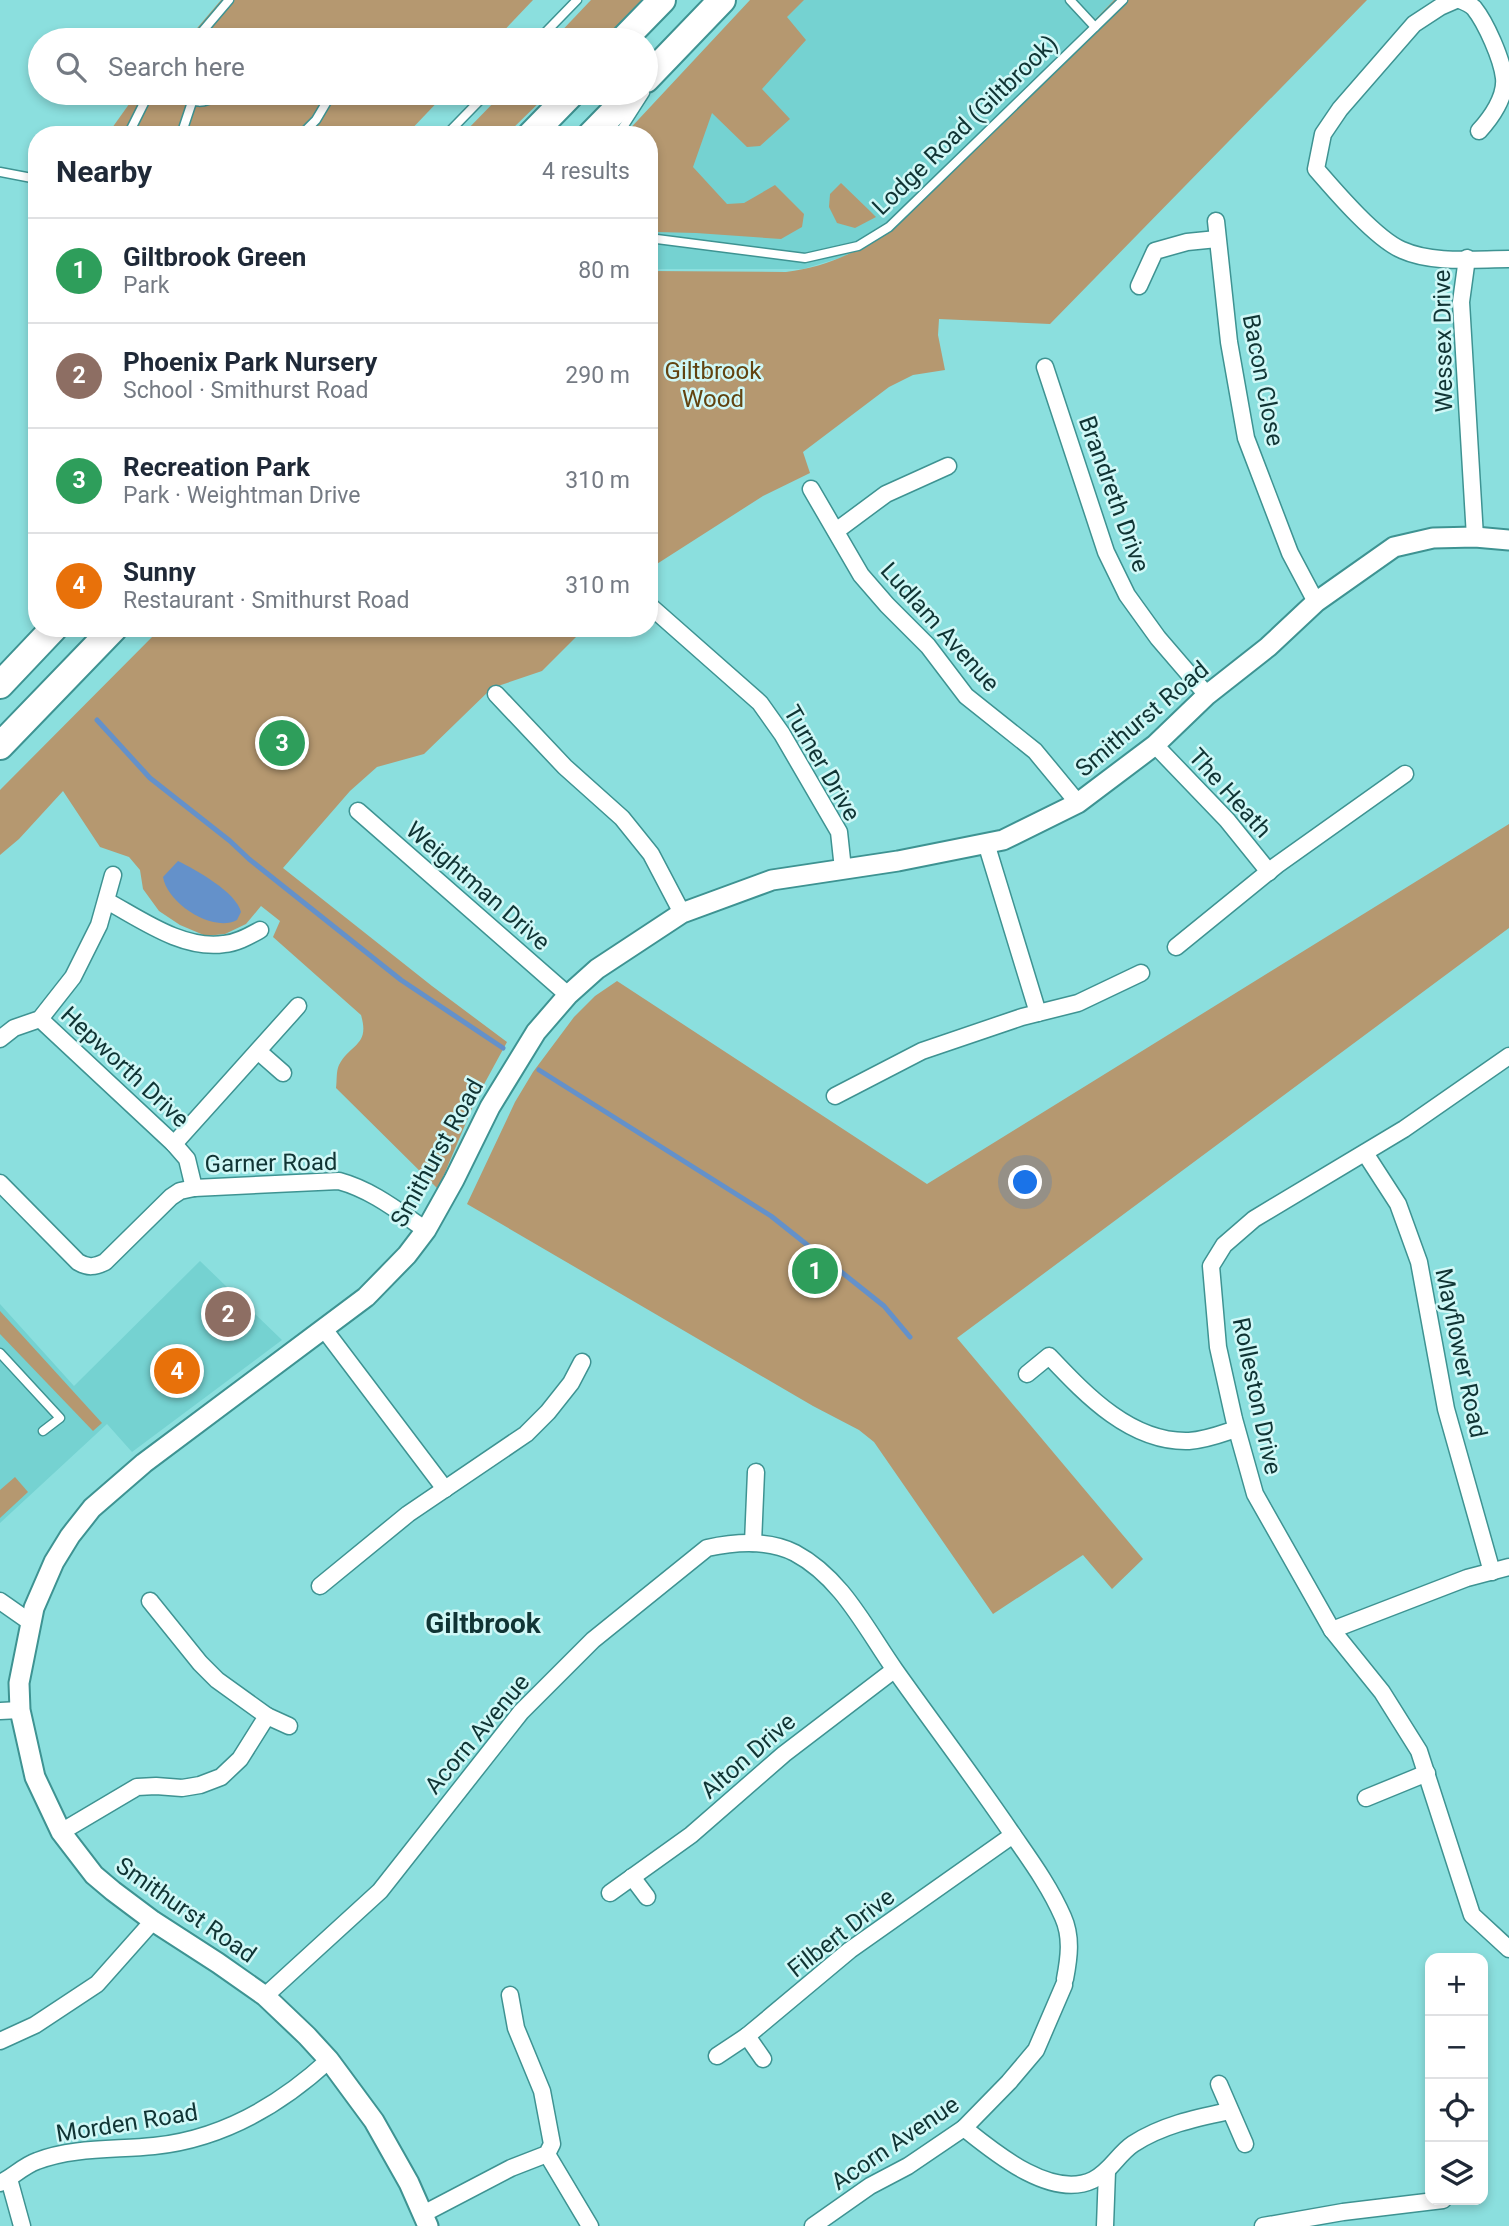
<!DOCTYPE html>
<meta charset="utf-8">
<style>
:root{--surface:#fff;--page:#f6f6f7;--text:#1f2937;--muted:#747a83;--line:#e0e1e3;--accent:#b72545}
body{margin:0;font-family:Roboto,sans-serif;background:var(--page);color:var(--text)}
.controls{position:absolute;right:21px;bottom:21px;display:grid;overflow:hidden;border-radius:14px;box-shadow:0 4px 10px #0003}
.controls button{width:63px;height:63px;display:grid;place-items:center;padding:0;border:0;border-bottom:2px solid var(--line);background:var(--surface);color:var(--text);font:35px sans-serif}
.you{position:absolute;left:1026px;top:1183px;width:24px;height:24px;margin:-18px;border:5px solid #fff;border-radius:50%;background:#1a73e8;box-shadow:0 0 0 10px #1a73e833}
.badge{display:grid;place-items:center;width:46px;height:46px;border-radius:50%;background:var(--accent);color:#fff;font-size:23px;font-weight:700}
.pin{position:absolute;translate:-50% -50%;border:4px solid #fff;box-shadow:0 2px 7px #0006}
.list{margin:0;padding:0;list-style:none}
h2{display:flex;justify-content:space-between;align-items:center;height:91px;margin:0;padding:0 28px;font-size:30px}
h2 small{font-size:23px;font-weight:400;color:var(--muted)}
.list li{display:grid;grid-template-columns:46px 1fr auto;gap:21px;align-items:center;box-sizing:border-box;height:105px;padding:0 28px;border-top:2px solid var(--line)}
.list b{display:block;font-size:26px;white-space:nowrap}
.list p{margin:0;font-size:23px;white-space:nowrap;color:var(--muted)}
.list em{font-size:23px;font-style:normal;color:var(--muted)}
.icon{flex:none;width:38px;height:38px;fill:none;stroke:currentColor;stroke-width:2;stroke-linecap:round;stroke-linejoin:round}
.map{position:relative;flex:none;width:1509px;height:2226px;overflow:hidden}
.search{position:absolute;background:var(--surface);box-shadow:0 4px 10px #0003;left:28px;top:28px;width:630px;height:77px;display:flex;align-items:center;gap:18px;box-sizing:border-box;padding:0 24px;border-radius:38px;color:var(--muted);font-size:26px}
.panel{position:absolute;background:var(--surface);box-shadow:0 4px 10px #0003;left:28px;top:126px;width:630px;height:511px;border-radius:28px}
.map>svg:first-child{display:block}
</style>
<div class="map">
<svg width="1509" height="2226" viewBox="0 0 1509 2226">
<rect width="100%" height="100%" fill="#8bdfde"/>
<!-- built -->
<g fill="#75d2d1">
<polygon points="764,0 1114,0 878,237 843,257 803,269 649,269 649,135 632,135"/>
<polygon points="200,1261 282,1340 132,1452 107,1424 0,1523 0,1304 74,1386"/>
</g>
<!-- green -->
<g fill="#b59870">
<polygon points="221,0 533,0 495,40 187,40"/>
<polygon points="591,0 644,0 603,40 553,40"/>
<polygon points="750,0 804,0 787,17 806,40 762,89 790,119 760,146 747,147 712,113 693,167 727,204 744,203 775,185 804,214 802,227 781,239 696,233 656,232 649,230 649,135 624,135"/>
<path d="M1114,0H1367L1050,324L939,319L938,335L945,370L913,375L889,387L803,452L810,473L763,496L649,569V271L786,272C827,267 862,251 894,225Z"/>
<polygon points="137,93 446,93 406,135 107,135"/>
<polygon points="503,93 549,93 506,135 462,135"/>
<polygon points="841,183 871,212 876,217 855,228 837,223 829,207 830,194"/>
<path d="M161,628H585L542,671L492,688L424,754L377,767L350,791L283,868L432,986L507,1042L476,1099L438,1189L336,1088C337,1082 336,1071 339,1065C351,1043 370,1046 361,1015L273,937L280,921L261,906L246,924L225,934L206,936L180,925L159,911L143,889L140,870L129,857L100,847L63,791L19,839L0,855V790Z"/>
<polygon points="1509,824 1509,928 957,1338 1143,1559 1112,1589 1083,1555 993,1614 874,1442 859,1430 813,1406 467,1204 515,1102 533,1072 574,1017 595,996 617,981 927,1184"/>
<polygon points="0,1311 102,1423 93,1431 0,1334"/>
<polygon points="15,1477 28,1492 0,1518 0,1490"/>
</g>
<!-- water -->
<path fill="#6491ca" d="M178,861C196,870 236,892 241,912L237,920C212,933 167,903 163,877Z"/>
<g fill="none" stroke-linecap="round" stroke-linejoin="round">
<!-- stream -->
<g stroke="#6491ca" stroke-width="5">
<polyline points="97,720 150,778 230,841 249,859 401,980 503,1048"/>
<polyline points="539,1070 771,1216 884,1306 910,1337"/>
</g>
<defs>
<g id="service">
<polyline points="1070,0 1095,27"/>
<polyline points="195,40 229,0"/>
<polyline points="538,40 577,0"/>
<path d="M175,93C195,104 203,105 222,93"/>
<polyline points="128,135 149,93"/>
<polyline points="181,135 192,102"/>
<polyline points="301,135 316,120 329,98 325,93"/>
<polyline points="446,135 487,93"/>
<polyline points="618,135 645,93"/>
<polyline points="0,172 37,179"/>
<polyline points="649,238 805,258 858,246 889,227 1123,0"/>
<polyline points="0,1353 60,1418 43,1431"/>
</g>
<g id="minor">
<path d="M1456,0L1440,7L1414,24L1340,109L1323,134L1316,169C1335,191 1376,239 1402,250C1433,264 1475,259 1509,259"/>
<path d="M1460,0C1465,2 1470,4 1474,8C1486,23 1502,59 1504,78C1506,97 1491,118 1479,131"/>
<polyline points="1216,221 1229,342 1246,438 1290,553 1316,602"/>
<polyline points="1467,258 1461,302 1475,537"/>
<polyline points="1139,286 1155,251 1187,242 1217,239"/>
<polyline points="1045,367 1106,552 1127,595 1158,638 1207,695"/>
<polyline points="811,489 861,575 887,605 928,646 966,696 1035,751 1078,803"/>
<polyline points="836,531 886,494 948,466"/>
<polyline points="649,605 760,703 782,734 839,832 843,869"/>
<polyline points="496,694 565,767 622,818 651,854 682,913"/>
<polyline points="1155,745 1227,820 1269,872"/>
<polyline points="358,811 568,995"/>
<polyline points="986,843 1038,1013"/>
<path d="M107,901C142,920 183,950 224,944C237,943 249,936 260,930"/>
<polyline points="1176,947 1277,865 1405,774"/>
<polyline points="40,1019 174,1144 187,1159 194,1188"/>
<polyline points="0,1039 14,1028 40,1019 73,977 99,925 113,875"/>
<polyline points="258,1051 283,1073"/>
<polyline points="1509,1056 1404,1129 1254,1219 1224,1245 1211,1266 1218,1347 1234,1419 1255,1494 1332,1630 1382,1692 1419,1751 1472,1915 1509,1949"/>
<polyline points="835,1096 922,1051 1022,1017 1078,1003 1141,973"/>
<polyline points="174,1144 298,1006"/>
<polyline points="1365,1153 1398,1204 1419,1262 1446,1409 1492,1572"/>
<path d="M0,1183L78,1262C88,1268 95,1267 105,1262L171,1197L180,1191L194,1188L339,1181C372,1190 398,1211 426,1230"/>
<polyline points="324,1329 445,1489"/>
<path d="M1027,1374L1049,1356C1086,1395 1131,1443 1189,1441C1206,1440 1221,1434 1236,1429"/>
<polyline points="753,1543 756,1472"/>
<polyline points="320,1586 408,1514 526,1434 548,1412 571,1383 582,1362"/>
<polyline points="0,1601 30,1622"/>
<polyline points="1332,1630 1467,1578 1509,1567"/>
<polyline points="0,1711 20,1710"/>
<polyline points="267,1716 289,1726"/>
<polyline points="1366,1798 1427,1773"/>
<polyline points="61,1832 137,1787 156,1786 182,1788 200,1785 221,1777 240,1759 267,1716 217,1680 200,1663 150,1601"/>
<polyline points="632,1877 647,1897"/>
<polyline points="610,1893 691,1835 784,1754 894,1670"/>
<path d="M265,1996L380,1891L521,1712L593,1640L707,1548C735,1542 768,1539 795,1553C842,1578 866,1629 895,1670C934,1725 975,1779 1013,1835C1031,1861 1050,1887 1063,1917C1072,1937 1069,1958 1065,1979"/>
<polyline points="747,2036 850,1950 1013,1835"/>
<polyline points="0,2041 35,2025 97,1984 153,1921"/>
<polyline points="717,2056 747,2036 763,2059"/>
<polyline points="1219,2084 1245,2144"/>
<path d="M964,2128C994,2152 1051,2200 1093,2180C1110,2172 1118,2154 1133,2144C1162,2125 1196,2118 1229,2111"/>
<polyline points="547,2154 590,2226"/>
<polyline points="9,2179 22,2226"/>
<path d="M0,2183C13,2177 23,2166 37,2161C73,2147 116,2150 154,2146C222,2139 279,2106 329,2060"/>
<polyline points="423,2214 511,2168 547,2154 552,2144 542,2091 516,2028 510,1995"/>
<polyline points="813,2226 870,2186 908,2166 964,2128 1009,2082 1036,2050 1064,1985"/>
<polyline points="1105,2226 1107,2171"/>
<polyline points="1263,2226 1343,2212 1443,2200"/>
</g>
<polyline id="tertiary" points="428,2226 409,2183 374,2121 329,2060 307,2036 265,1996 218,1963 153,1921 113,1891 94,1875 61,1832 35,1777 20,1710 19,1683 34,1608 54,1562 70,1536 92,1508 144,1463 366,1297 407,1255 426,1230 454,1180 490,1107 536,1032 568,995 597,969 682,913 772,880 898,861 1003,840 1078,803 1155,745 1207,695 1268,647 1316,602 1394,547 1433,538 1475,537 1509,540"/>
<g id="trunk">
<polyline points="623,40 662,0"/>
<polyline points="646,79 722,0"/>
<polyline points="531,135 572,93"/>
<polyline points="591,135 632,93"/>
<polyline points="0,685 54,628"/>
<polyline points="0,746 114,628"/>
</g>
</defs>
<!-- service casing -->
<use href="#service" stroke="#3e9392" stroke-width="11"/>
<!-- minor casing -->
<use href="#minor" stroke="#3e9392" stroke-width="19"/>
<!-- tertiary casing -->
<use href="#tertiary" stroke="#3e9392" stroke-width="23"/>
<!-- trunk casing -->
<use href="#trunk" stroke="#3e9392" stroke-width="30"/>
<!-- service -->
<use href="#service" stroke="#fff" stroke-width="8"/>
<!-- minor -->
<use href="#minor" stroke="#fff" stroke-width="16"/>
<!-- tertiary -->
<use href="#tertiary" stroke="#fff" stroke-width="19"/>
<!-- trunk -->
<use href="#trunk" stroke="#fff" stroke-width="26"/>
</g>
<g text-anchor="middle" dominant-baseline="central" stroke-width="5" stroke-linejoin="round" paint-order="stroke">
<!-- street labels -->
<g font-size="24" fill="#103434" stroke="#d0f8f7">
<text transform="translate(965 125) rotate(-44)">Lodge Road (Giltbrook)</text>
<text transform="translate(1443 341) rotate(-91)">Wessex Drive</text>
<text transform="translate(1263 380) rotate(79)">Bacon Close</text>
<text transform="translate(1114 494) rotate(70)">Brandreth Drive</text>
<text transform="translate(940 627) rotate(48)">Ludlam Avenue</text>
<text transform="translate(1142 719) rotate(-40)">Smithurst Road</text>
<text transform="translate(822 763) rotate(60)">Turner Drive</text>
<text transform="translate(1230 793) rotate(48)">The Heath</text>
<text transform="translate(478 886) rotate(41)">Weightman Drive</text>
<text transform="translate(125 1067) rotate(43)">Hepworth Drive</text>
<text transform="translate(437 1153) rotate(-61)">Smithurst Road</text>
<text transform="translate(271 1163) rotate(-1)">Garner Road</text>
<text transform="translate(1461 1353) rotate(78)">Mayflower Road</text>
<text transform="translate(1257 1396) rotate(78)">Rolleston Drive</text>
<text transform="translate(477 1734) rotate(-50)">Acorn Avenue</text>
<text transform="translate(748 1756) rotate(-41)">Alton Drive</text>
<text transform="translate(186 1910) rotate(35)">Smithurst Road</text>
<text transform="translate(841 1933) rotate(-38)">Filbert Drive</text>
<text transform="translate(127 2123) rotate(-9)">Morden Road</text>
<text transform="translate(895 2143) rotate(-34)">Acorn Avenue</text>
</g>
<!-- park labels -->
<g font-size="24" fill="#624310" stroke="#d0f8f7">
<text x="713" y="371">Giltbrook<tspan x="713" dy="28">Wood</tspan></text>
</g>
<!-- quarter labels -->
<g font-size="28" font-weight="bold" fill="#103434" stroke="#d0f8f7">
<text x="483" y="1623">Giltbrook</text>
</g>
</g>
</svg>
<div class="controls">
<button>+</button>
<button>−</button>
<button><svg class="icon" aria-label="locate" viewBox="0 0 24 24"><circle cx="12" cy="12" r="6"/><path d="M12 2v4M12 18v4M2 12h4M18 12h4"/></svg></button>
<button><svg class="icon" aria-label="layers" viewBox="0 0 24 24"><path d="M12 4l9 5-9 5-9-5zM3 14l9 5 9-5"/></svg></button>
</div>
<div class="you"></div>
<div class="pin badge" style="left:815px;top:1271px;background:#2e9e5b">1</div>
<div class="pin badge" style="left:228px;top:1314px;background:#8d6e63">2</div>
<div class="pin badge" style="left:282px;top:743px;background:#2e9e5b">3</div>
<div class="pin badge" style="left:177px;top:1371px;background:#e8710a">4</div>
<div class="search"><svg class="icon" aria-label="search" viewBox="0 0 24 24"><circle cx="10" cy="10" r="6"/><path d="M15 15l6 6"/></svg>Search here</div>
<section class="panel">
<h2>Nearby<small>4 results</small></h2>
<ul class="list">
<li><span class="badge" style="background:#2e9e5b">1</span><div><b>Giltbrook Green</b><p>Park</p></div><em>80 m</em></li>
<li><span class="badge" style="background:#8d6e63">2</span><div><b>Phoenix Park Nursery</b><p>School · Smithurst Road</p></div><em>290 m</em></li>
<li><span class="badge" style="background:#2e9e5b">3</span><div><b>Recreation Park</b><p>Park · Weightman Drive</p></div><em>310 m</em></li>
<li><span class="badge" style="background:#e8710a">4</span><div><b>Sunny</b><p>Restaurant · Smithurst Road</p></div><em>310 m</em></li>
</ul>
</section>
</div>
